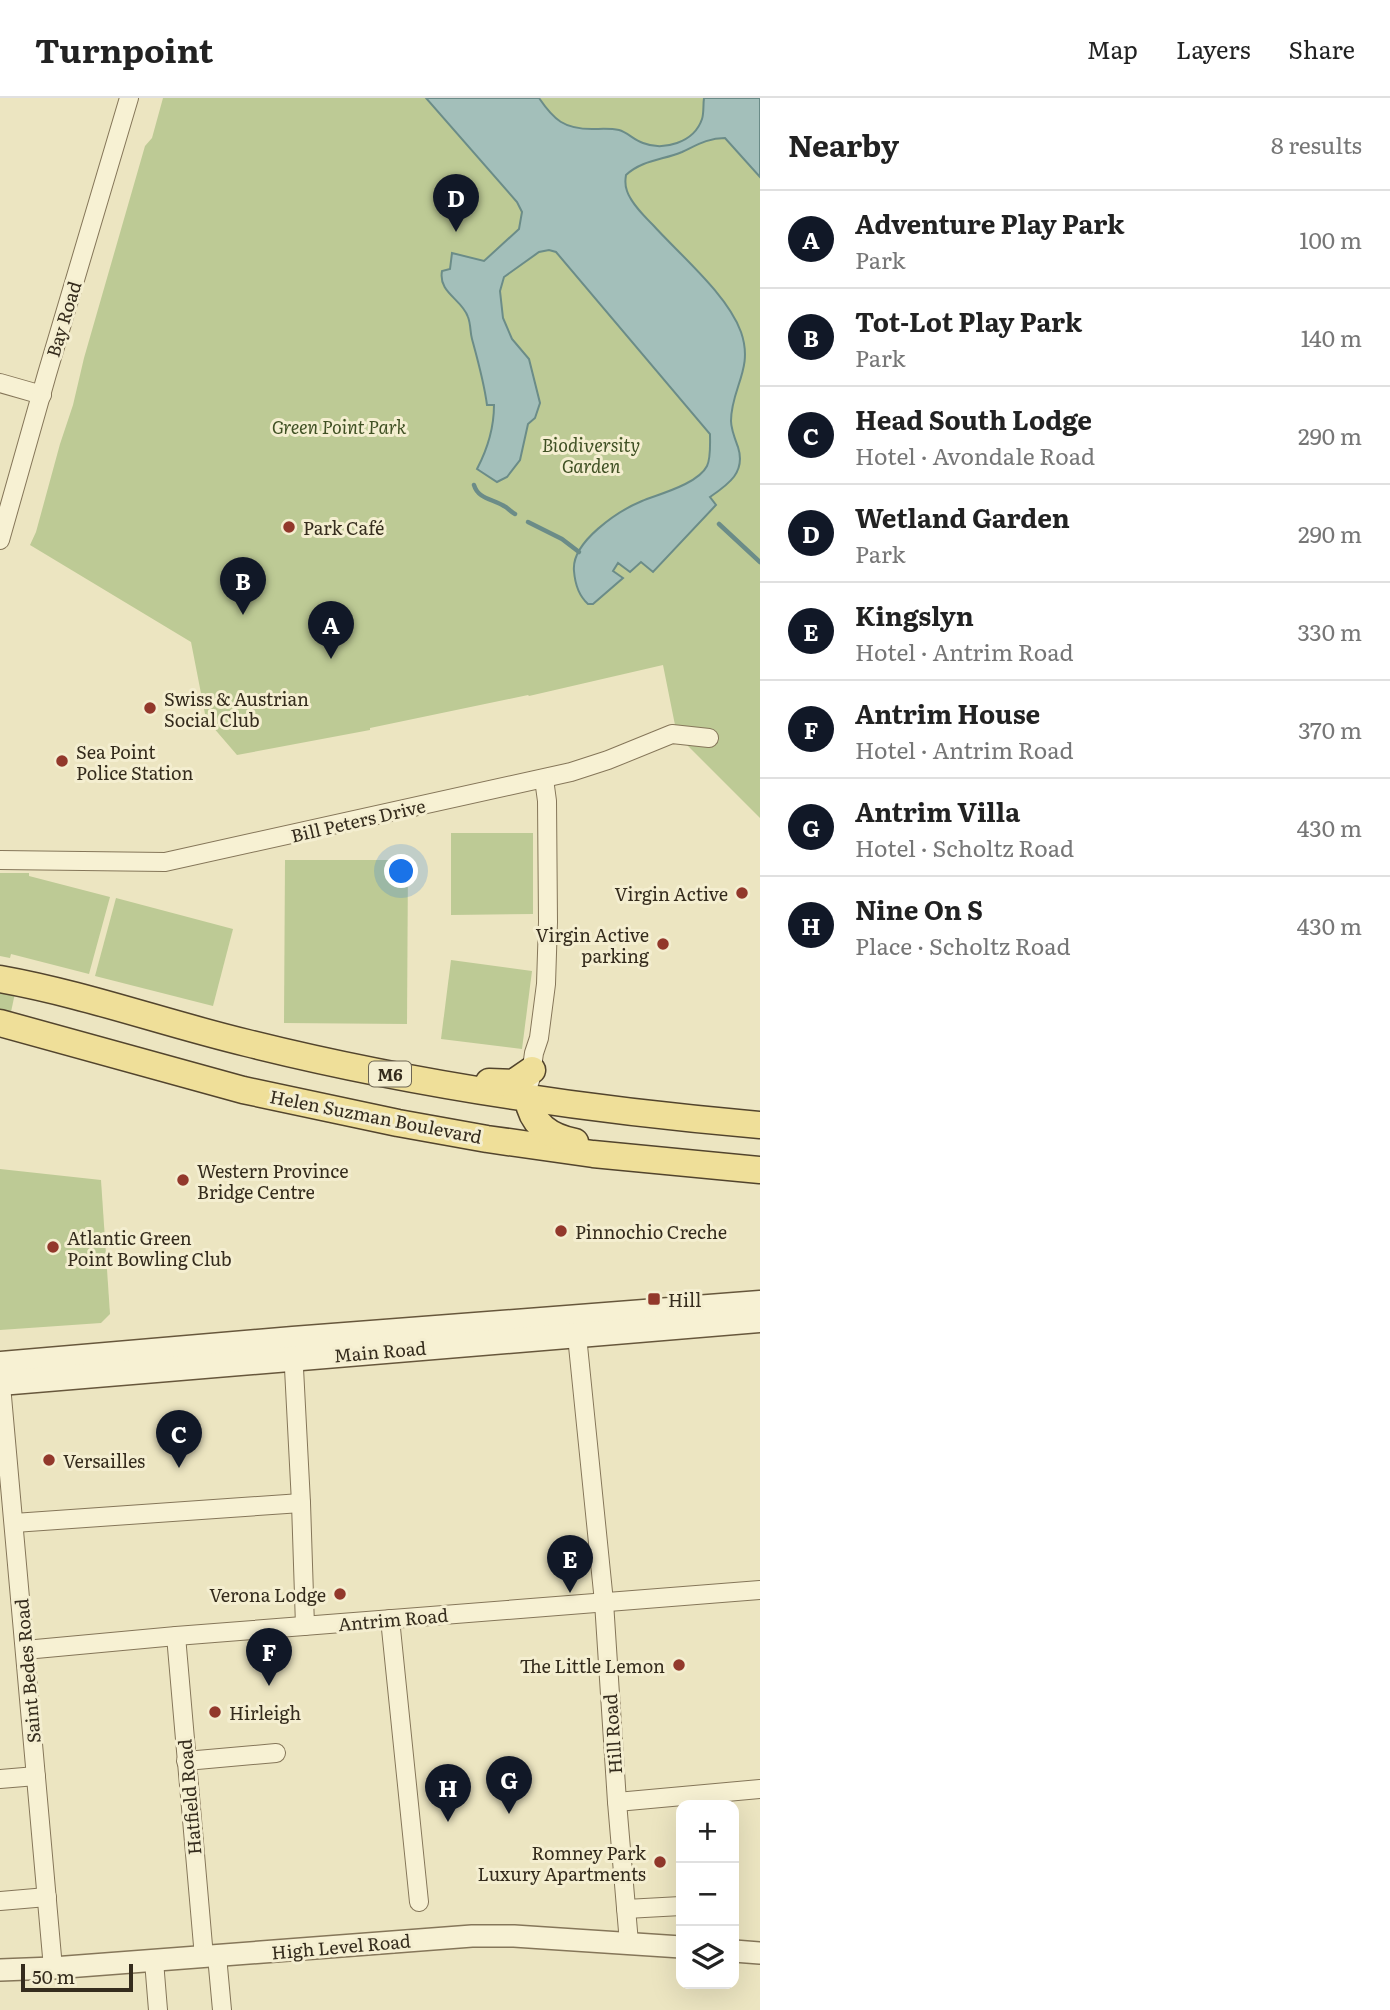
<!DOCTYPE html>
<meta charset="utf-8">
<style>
:root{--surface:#fff;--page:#f6f6f6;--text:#222;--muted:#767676;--line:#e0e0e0;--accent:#111827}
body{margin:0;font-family:Literata,serif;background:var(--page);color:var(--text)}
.controls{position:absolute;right:21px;bottom:21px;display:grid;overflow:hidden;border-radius:14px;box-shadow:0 7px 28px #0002}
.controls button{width:63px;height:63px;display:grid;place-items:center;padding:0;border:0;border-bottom:2px solid var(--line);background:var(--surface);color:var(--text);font:35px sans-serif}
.scale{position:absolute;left:21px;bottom:18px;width:112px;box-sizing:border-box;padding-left:7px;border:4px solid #352c1d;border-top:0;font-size:19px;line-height:24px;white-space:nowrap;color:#352c1d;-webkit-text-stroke:5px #f4eed0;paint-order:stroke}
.you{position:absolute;left:402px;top:774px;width:24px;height:24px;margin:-18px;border:5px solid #fff;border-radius:50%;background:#1a73e8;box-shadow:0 0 0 10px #1a73e833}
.badge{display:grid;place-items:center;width:46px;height:46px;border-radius:50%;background:var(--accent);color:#fff;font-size:23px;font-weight:700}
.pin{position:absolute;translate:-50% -58px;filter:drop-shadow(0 2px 4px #0008)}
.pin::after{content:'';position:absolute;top:37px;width:24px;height:21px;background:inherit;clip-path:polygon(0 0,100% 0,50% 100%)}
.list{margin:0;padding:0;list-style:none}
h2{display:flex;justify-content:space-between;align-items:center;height:91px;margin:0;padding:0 28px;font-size:30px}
h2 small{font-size:23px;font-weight:400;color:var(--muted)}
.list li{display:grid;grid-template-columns:46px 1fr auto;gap:21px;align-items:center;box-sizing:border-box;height:98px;padding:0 28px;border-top:2px solid var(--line)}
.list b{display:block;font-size:26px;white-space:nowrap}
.list p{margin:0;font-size:23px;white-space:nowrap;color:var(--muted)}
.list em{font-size:23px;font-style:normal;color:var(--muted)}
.icon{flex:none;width:38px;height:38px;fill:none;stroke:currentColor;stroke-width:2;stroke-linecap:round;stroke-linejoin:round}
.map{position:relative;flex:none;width:760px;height:1912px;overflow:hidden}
header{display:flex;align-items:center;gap:42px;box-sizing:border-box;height:98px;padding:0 35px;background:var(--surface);border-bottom:2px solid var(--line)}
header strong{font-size:33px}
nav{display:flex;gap:38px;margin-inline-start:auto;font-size:24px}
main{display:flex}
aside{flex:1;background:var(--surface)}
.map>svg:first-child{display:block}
</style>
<header>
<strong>Turnpoint</strong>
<nav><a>Map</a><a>Layers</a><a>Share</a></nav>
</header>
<main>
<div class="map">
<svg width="760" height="1912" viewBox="0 0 760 1912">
<rect width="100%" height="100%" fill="#ece5c1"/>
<!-- green -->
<g fill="#bdca95">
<polygon points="163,0 760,0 760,720 685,645 690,632 675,627 663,567 529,598 528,597 370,630 370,632 237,657 206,621 191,544 30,447 36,434 60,346 73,307 84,260 145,48 152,40"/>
<polygon points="451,735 533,735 533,816 451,817"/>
<polygon points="285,762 408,762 407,926 284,925"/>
<polygon points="0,775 29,775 29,778 110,799 89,876 11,856 10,860 0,858"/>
<polygon points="116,800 233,831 213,908 95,878"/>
<polygon points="451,862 532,873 522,951 441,941"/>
<polygon points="0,892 15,895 11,914 0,912"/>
<polygon points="0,1071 101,1082 110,1216 101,1225 0,1232"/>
</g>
<!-- water -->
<path fill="#a3bfba" stroke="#6b8c88" stroke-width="2" d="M426,0H539C554,22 564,31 592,31C600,31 610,30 619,32C627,34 634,42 643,45C663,53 694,45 702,21C704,15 703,7 704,0H760V79L725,40C708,40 697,47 682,54C663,62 642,62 626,77C625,83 625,88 627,93C631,105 644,118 653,127C680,157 727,196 741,234C754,271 731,290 731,323C731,331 735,341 738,349C746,374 729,386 710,399L716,407L653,474L641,464L630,474L618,465L613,473L623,480L593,506H588C578,497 575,486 574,473C571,444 618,413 642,403C659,396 698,386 707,368C711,360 710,344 710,336L556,154L549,152L539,154L504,179L500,193L503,220L512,241L529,261L540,305L535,320L528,326L520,362L507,379L497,384L477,371C488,350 494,330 494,307H487C484,284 478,263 472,241C470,234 471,227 468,219C462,201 438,195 442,173L450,171L452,155L484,163L519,131L522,114L517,104Z"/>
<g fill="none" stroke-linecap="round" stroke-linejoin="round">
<!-- stream -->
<g stroke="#6b8c88" stroke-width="4.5">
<path d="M474,387C478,401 493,401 504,408C508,410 511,414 515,416"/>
<polyline points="528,424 562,441 579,454"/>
<polyline points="719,426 760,464"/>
</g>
<defs>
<g id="minor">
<polyline points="0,285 42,297"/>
<polyline points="0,442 47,276 129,0"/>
<polyline points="0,762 165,764 571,674 608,662 672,636 709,640"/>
<polyline points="530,983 534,955 539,940 546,886 548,824 547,703 544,681"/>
<polyline points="576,1228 604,1504 617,1704 629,1845"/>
<polyline points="293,1251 301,1405 305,1528"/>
<polyline points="0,1276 53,1870"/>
<polyline points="14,1425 301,1405"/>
<polyline points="390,1521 419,1804"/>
<polyline points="176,1538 204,1859"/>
<polyline points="25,1552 176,1538 760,1492"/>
<polyline points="186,1663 276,1655"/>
<polyline points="0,1681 36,1678"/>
<polyline points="617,1704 760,1691"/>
<polyline points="0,1803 47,1799"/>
<polyline points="626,1811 681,1808"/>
<polyline points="217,1858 222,1912"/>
<polyline points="154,1863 158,1912"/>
</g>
<g id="tertiary">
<polyline points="734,1853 760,1855"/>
<polyline points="0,1872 53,1870 472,1838 514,1838 681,1849"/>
</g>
<g id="secondary">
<polyline points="0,1266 293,1241 760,1205"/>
<polyline points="0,1285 760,1222"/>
</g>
<g id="primary">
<path d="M0,881C84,896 164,925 247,945C415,987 587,1012 760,1027"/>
<polyline points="0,925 243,992 398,1025 487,1041 593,1056 760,1072"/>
<polyline points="489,984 513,985 532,972"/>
<path d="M528,1001C532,1027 550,1039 575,1044"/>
</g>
</defs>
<!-- minor casing -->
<use href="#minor" stroke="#857659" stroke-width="20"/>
<!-- tertiary casing -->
<use href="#tertiary" stroke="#857659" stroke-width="24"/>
<!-- secondary casing -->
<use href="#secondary" stroke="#67573c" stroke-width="27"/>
<!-- primary casing -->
<use href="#primary" stroke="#52442d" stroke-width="29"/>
<!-- minor -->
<use href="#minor" stroke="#f7f1d3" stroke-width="18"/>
<!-- tertiary -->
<use href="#tertiary" stroke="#f7f1d3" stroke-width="21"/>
<!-- secondary -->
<use href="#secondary" stroke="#f7f1d3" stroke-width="24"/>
<!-- primary -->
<use href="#primary" stroke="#efdf99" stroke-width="26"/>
</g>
<!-- markers -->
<g fill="#92382b" stroke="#f4eed0" stroke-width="2.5">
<circle cx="289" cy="429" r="7"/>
<circle cx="150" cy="610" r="7"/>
<circle cx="62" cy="663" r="7"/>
<circle cx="742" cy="795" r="7"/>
<circle cx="663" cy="846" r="7"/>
<circle cx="183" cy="1082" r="7"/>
<circle cx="561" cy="1133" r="7"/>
<circle cx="53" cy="1149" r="7"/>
<rect x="647" y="1194" width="14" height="14" rx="3.5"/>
<circle cx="49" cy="1362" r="7"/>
<circle cx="340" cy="1496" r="7"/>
<circle cx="679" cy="1567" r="7"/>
<circle cx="215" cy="1614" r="7"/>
<circle cx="660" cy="1764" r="7"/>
</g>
<g text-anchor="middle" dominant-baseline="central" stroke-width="6" stroke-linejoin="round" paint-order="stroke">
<!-- shield labels -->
<rect fill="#f4eed0" stroke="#6e6653" stroke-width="2" x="369" y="963.5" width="42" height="25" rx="5"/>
<g font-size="16" font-weight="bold" fill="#352c1d">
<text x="390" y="976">M6</text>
</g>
<!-- street labels -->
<g font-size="18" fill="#352c1d" stroke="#f4eed0">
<text transform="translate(63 221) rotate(-73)">Bay Road</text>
<text transform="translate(358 722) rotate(-13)">Bill Peters Drive</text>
<text transform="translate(376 1018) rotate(11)">Helen Suzman Boulevard</text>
<text transform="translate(380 1253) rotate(-5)">Main Road</text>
<text transform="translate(393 1521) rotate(-5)">Antrim Road</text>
<text transform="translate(27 1573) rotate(-95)">Saint Bedes Road</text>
<text transform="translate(612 1636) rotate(-94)">Hill Road</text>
<text transform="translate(189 1699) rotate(-95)">Hatfield Road</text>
<text transform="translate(341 1848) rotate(-5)">High Level Road</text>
</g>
<!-- park labels -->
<g font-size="18" font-style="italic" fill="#405124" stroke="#f4eed0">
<text x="339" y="328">Green Point Park</text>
<text x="591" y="346">Biodiversity<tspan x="591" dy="21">Garden</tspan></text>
</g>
<!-- poi labels -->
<g font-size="18" fill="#352c1d" stroke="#f4eed0" text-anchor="start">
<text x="303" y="429">Park Café</text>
<text x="164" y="600">Swiss &amp; Austrian<tspan x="164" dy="21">Social Club</tspan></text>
<text x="76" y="653">Sea Point<tspan x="76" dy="21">Police Station</tspan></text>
<text x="728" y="795" text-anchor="end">Virgin Active</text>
<text x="649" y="836" text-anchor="end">Virgin Active<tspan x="649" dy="21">parking</tspan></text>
<text x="197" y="1072">Western Province<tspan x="197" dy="21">Bridge Centre</tspan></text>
<text x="575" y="1133">Pinnochio Creche</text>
<text x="67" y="1139">Atlantic Green<tspan x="67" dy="21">Point Bowling Club</tspan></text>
<text x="668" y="1201">Hill</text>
<text x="63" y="1362">Versailles</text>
<text x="326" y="1496" text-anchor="end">Verona Lodge</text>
<text x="665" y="1567" text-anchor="end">The Little Lemon</text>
<text x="229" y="1614">Hirleigh</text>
<text x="646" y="1754" text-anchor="end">Romney Park<tspan x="646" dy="21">Luxury Apartments</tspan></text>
</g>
</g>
</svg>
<div class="controls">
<button>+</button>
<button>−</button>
<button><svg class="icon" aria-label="layers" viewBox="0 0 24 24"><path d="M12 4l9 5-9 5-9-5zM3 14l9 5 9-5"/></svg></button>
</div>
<div class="scale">50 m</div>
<div class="you"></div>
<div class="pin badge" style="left:331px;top:561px">A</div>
<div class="pin badge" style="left:243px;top:517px">B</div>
<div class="pin badge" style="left:179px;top:1370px">C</div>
<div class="pin badge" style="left:456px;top:134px">D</div>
<div class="pin badge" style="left:570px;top:1495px">E</div>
<div class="pin badge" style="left:269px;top:1588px">F</div>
<div class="pin badge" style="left:509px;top:1716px">G</div>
<div class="pin badge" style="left:448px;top:1724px">H</div>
</div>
<aside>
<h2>Nearby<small>8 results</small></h2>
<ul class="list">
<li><span class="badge">A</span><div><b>Adventure Play Park</b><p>Park</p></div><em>100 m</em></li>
<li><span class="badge">B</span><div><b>Tot-Lot Play Park</b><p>Park</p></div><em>140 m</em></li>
<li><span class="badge">C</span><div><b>Head South Lodge</b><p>Hotel · Avondale Road</p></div><em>290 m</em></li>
<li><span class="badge">D</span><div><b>Wetland Garden</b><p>Park</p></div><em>290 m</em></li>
<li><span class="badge">E</span><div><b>Kingslyn</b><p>Hotel · Antrim Road</p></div><em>330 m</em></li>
<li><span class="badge">F</span><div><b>Antrim House</b><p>Hotel · Antrim Road</p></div><em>370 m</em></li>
<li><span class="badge">G</span><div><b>Antrim Villa</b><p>Hotel · Scholtz Road</p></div><em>430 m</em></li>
<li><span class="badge">H</span><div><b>Nine On S</b><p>Place · Scholtz Road</p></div><em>430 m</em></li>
</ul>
</aside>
</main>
